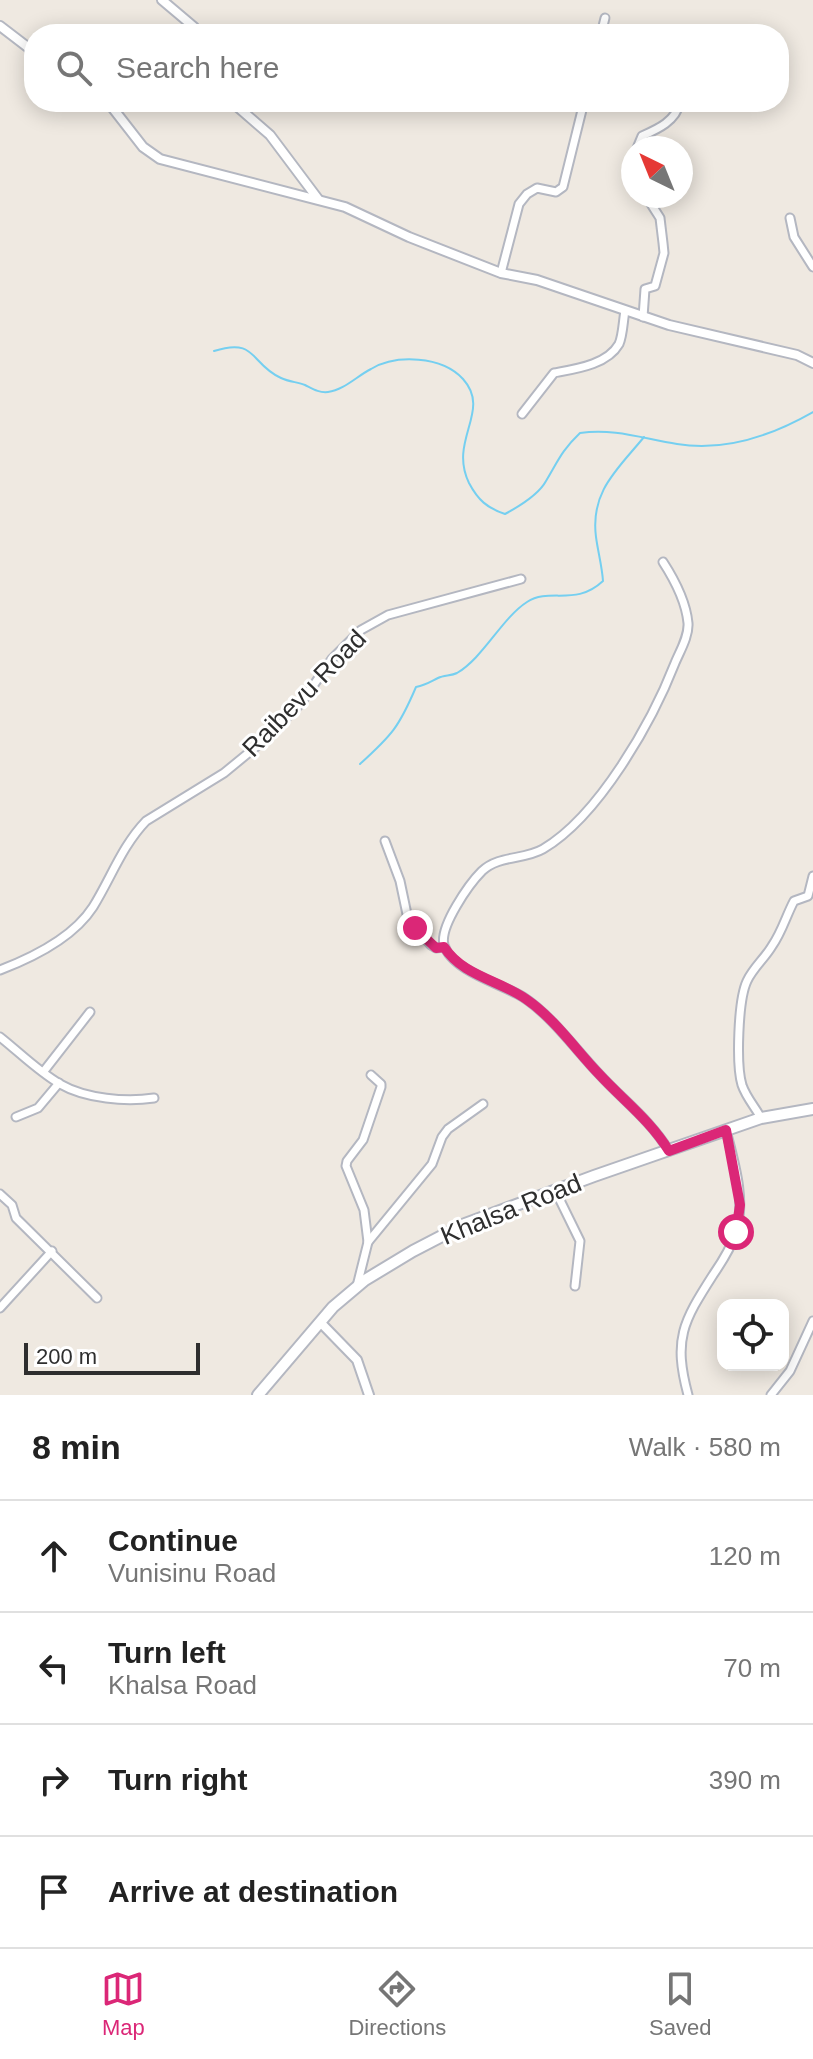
<!DOCTYPE html>
<meta charset="utf-8">
<style>
:root{--surface:#fff;--page:#f6f6f6;--text:#222;--muted:#767676;--line:#e0e0e0;--accent:#db2777}
body{margin:0;font-family:Helvetica,sans-serif;background:var(--page);color:var(--text)}
.controls{position:absolute;right:24px;bottom:24px;display:grid;overflow:hidden;border-radius:16px;box-shadow:0 4px 20px #0003}
.controls button{width:72px;height:72px;display:grid;place-items:center;padding:0;border:0;border-bottom:2px solid var(--line);background:var(--surface);color:var(--text);font:40px sans-serif}
.compass{position:absolute;left:621px;top:136px;width:72px;height:72px;border-radius:50%;background:var(--surface);box-shadow:0 4px 20px #0003;rotate:317deg}
.scale{position:absolute;left:24px;bottom:20px;width:176px;box-sizing:border-box;padding-left:8px;border:4px solid #2e2e2e;border-top:0;font-size:22px;line-height:28px;white-space:nowrap;color:#2e2e2e;-webkit-text-stroke:6px #fff;paint-order:stroke}
.stop{position:absolute;width:24px;height:24px;margin:-18px;border:6px solid #db2777;border-radius:50%;background:#fff}
.stop.end{background:#db2777;border-color:#fff;box-shadow:0 2px 8px #0008}
.list{margin:0;padding:0;list-style:none}
h2{display:flex;justify-content:space-between;align-items:center;height:104px;margin:0;padding:0 32px;font-size:34px}
h2 small{font-size:26px;font-weight:400;color:var(--muted)}
.list li{display:grid;grid-template-columns:52px 1fr auto;gap:24px;align-items:center;box-sizing:border-box;height:112px;padding:0 32px;border-top:2px solid var(--line)}
.list b{display:block;font-size:30px;white-space:nowrap}
.list p{margin:0;font-size:26px;white-space:nowrap;color:var(--muted)}
.list em{font-size:26px;font-style:normal;color:var(--muted)}
.icon{flex:none;width:44px;height:44px;fill:none;stroke:currentColor;stroke-width:2;stroke-linecap:round;stroke-linejoin:round}
.map{position:relative;flex:none;width:813px;height:1395px;overflow:hidden}
.search{position:absolute;background:var(--surface);box-shadow:0 4px 20px #0003;left:24px;right:24px;top:24px;height:88px;display:flex;align-items:center;gap:20px;box-sizing:border-box;padding:0 28px;border-radius:32px;color:var(--muted);font-size:30px}
.sheet{height:552px;background:var(--surface)}
nav{display:flex;justify-content:space-around;align-items:center;box-sizing:border-box;height:112px;border-top:2px solid var(--line);background:var(--surface);font-size:22px;color:var(--muted)}
nav a{display:grid;justify-items:center;gap:4px}
nav .on{color:var(--accent)}
.map>svg:first-child{display:block}
</style>
<div class="map">
<svg width="813" height="1395" viewBox="0 0 813 1395">
<rect width="100%" height="100%" fill="#efe9e1"/>
<g fill="none" stroke-linecap="round" stroke-linejoin="round">
<!-- stream -->
<g stroke="#75cff0" stroke-width="2">
<path d="M214,351C257,337 250,364 281,378C289,382 298,382 305,385C313,389 319,393 328,392C344,390 357,376 371,369C396,354 442,356 463,379C492,411 448,440 469,483C478,500 487,508 505,514C518,507 539,494 546,481C558,461 562,450 580,433C615,428 644,439 677,444C725,452 771,436 813,412"/>
<path d="M360,764C392,735 399,727 416,687C426,685 430,682 438,678C444,675 451,676 457,673C483,658 502,618 527,602C551,587 575,607 603,581C602,566 598,552 596,537C590,491 618,469 644,437"/>
</g>
<defs>
<g id="minor">
<polyline points="601,34 605,18"/>
<path d="M637,148L642,136C658,129 676,121 680,102"/>
<polyline points="790,218 794,237 813,267"/>
<polyline points="501,273 519,204 527,194 537,188 556,192 563,187 584,102"/>
<polyline points="643,317 645,289 655,286 664,253 663,243 660,218 646,196"/>
<path d="M522,414L554,373C575,369 607,365 619,344C623,335 623,321 625,311"/>
<path d="M663,562C674,579 686,602 688,623C689,636 680,651 675,663C652,722 599,816 543,849C524,860 499,855 482,871C469,884 439,927 444,945C452,971 502,984 523,997C551,1015 577,1051 600,1075C624,1101 651,1121 669,1151"/>
<polyline points="385,841 400,881 408,919 431,945 436,948 444,947"/>
<path d="M0,970C34,957 73,938 93,907C111,878 122,846 146,821L224,773L263,741L301,703L332,659L361,630L388,615L521,579"/>
<path d="M0,1037C19,1052 39,1072 60,1084C86,1099 126,1102 154,1098"/>
<polyline points="44,1071 90,1012"/>
<polyline points="16,1117 38,1108 59,1083"/>
<path d="M761,1118C755,1107 746,1097 742,1085C736,1065 738,1000 747,981C753,968 765,958 772,946C782,932 786,916 794,901L808,896L813,876"/>
<polyline points="555,1190 580,1241 575,1286"/>
<polyline points="0,1194 12,1205 16,1218 97,1298"/>
<polyline points="368,1242 432,1164 442,1137 448,1129 483,1104"/>
<polyline points="357,1286 368,1242 364,1210 346,1166 347,1161 363,1140 381,1087 381,1084 371,1075"/>
<polyline points="0,1308 52,1251"/>
<path d="M688,1395C673,1339 683,1322 713,1275C722,1262 731,1248 736,1232C746,1199 734,1162 726,1130"/>
<polyline points="771,1395 790,1371 813,1321"/>
</g>
<g id="tertiary">
<polyline points="162,0 194,27 198,34"/>
<polyline points="0,26 34,52"/>
<polyline points="108,102 143,147 160,159 345,207 409,237 501,273 537,280 669,325 797,355 813,363"/>
<polyline points="232,102 270,135 318,199"/>
<polyline points="320,1322 357,1360 369,1395"/>
</g>
<polyline id="secondary" points="258,1395 333,1307 365,1280 413,1251 465,1224 594,1176 761,1118 813,1109"/>
</defs>
<!-- minor casing -->
<use href="#minor" stroke="#b4b7c1" stroke-width="11"/>
<!-- tertiary casing -->
<use href="#tertiary" stroke="#b4b7c1" stroke-width="12"/>
<!-- secondary casing -->
<use href="#secondary" stroke="#b4b7c1" stroke-width="14"/>
<!-- minor -->
<use href="#minor" stroke="#fff" stroke-width="7"/>
<!-- tertiary -->
<use href="#tertiary" stroke="#fff" stroke-width="8"/>
<!-- secondary -->
<use href="#secondary" stroke="#fff" stroke-width="10"/>
</g>
<g fill="none" stroke-linecap="round" stroke-linejoin="round">
<!-- route -->
<path stroke="#db2777" stroke-width="10" d="M415,928L436,948L444,947C463,976 499,980 526,999C554,1018 576,1050 599,1074C623,1100 650,1120 669,1151L726,1130L740,1205L736,1232"/>
</g>
<g text-anchor="middle" dominant-baseline="central" stroke-width="6" stroke-linejoin="round" paint-order="stroke">
<!-- street labels -->
<g font-size="26" fill="#2e2e2e" stroke="#fff">
<text transform="translate(304 693) rotate(-46)">Raibevu Road</text>
<text transform="translate(511 1209) rotate(-22)">Khalsa Road</text>
</g>
</g>
</svg>
<div class="controls">
<button><svg class="icon" aria-label="locate" viewBox="0 0 24 24"><circle cx="12" cy="12" r="6"/><path d="M12 2v4M12 18v4M2 12h4M18 12h4"/></svg></button>
</div>
<svg class="compass" viewBox="-18 -18 36 36"><path d="M0-13l5 13h-10z" fill="#e53935"/><path d="M0 13l5-13h-10z" fill="#767676"/></svg>
<div class="scale">200 m</div>
<div class="stop" style="left:736px;top:1232px"></div>
<div class="stop end" style="left:415px;top:928px"></div>
<div class="search"><svg class="icon" aria-label="search" viewBox="0 0 24 24"><circle cx="10" cy="10" r="6"/><path d="M15 15l6 6"/></svg>Search here</div>
</div>
<section class="sheet">
<h2>8 min<small>Walk · 580 m</small></h2>
<ul class="list">
<li><svg class="icon" aria-label="ahead" viewBox="0 0 24 24"><path d="M12 20V5M6 11l6-6 6 6"/></svg><div><b>Continue</b><p>Vunisinu Road</p></div><em>120 m</em></li>
<li><svg class="icon" aria-label="left" viewBox="0 0 24 24"><path d="M17 20v-9H6M10 6l-5 5 5 5"/></svg><div><b>Turn left</b><p>Khalsa Road</p></div><em>70 m</em></li>
<li><svg class="icon" aria-label="right" viewBox="0 0 24 24"><path d="M7 20v-9h11M14 6l5 5-5 5"/></svg><div><b>Turn right</b></div><em>390 m</em></li>
<li><svg class="icon" aria-label="arrive" viewBox="0 0 24 24"><path d="M6 21V4h12l-3 4 3 4H6"/></svg><div><b>Arrive at destination</b></div></li>
</ul>
</section>
<nav>
<a class="on"><svg class="icon" aria-label="map" viewBox="0 0 24 24"><path d="M3 6l6-2 6 2 6-2v14l-6 2-6-2-6 2zM9 4v14M15 6v14"/></svg>Map</a>
<a><svg class="icon" aria-label="directions" viewBox="0 0 24 24"><path d="M12 3l9 9-9 9-9-9zM9 14v-3h6M13 9l2 2-2 2"/></svg>Directions</a>
<a><svg class="icon" aria-label="saved" viewBox="0 0 24 24"><path d="M7 4h10v16l-5-4-5 4z"/></svg>Saved</a>
</nav>
